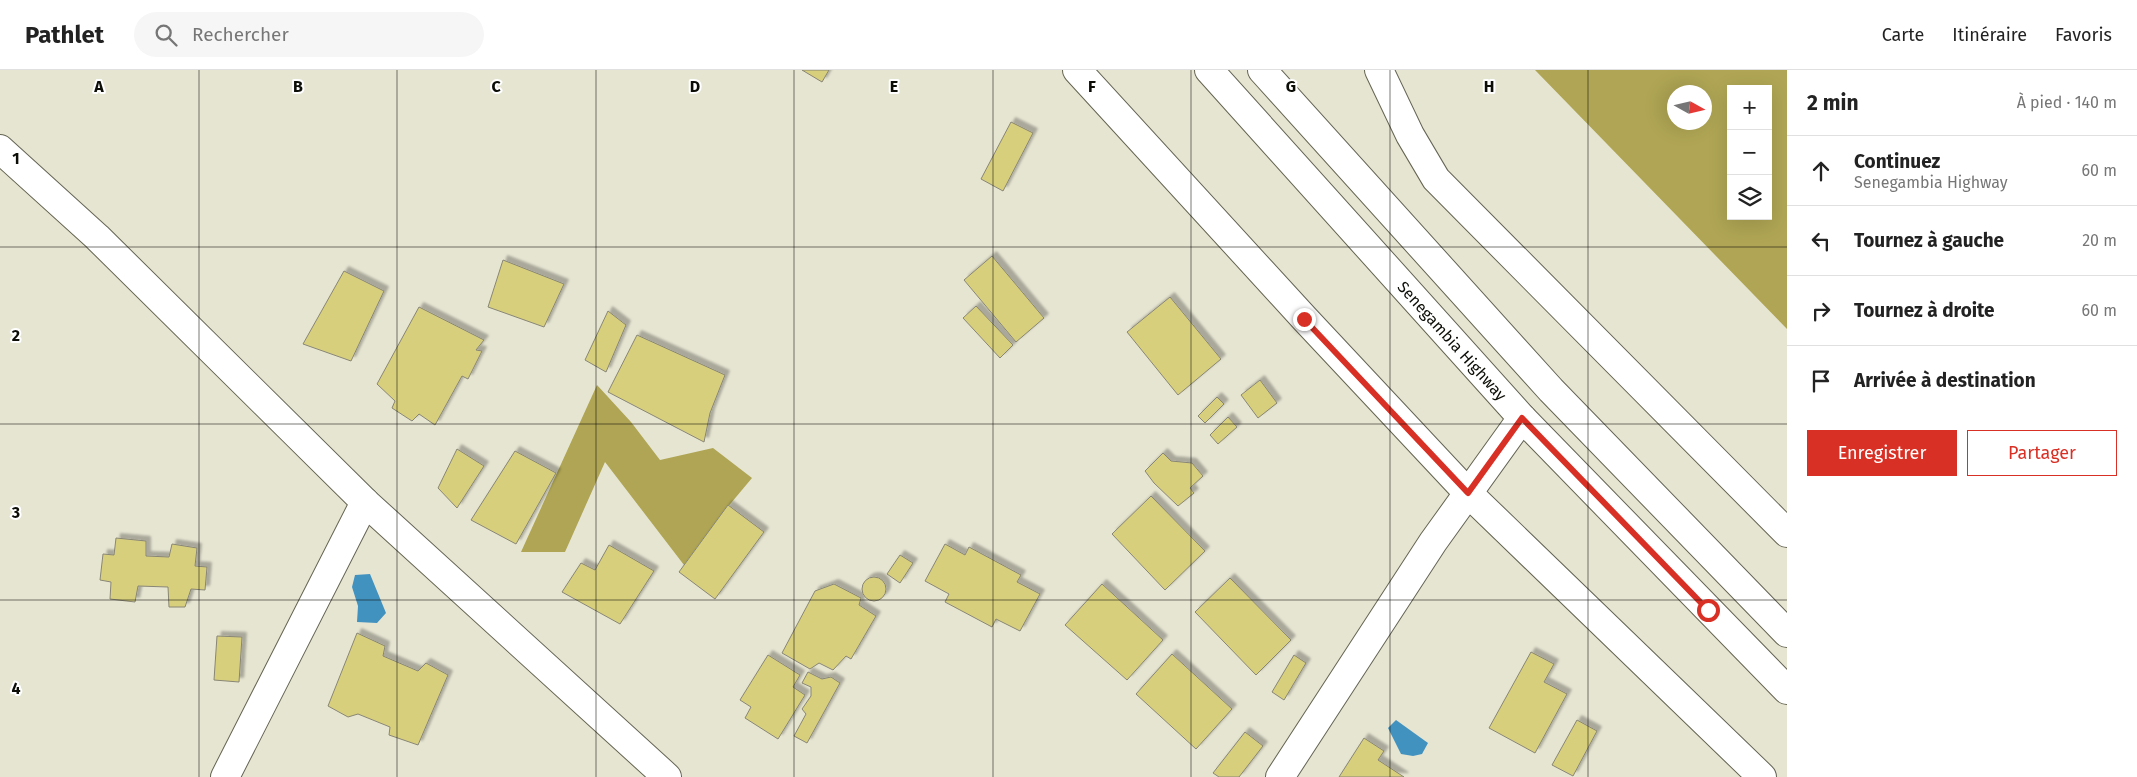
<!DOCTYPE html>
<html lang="fr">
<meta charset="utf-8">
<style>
:root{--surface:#fff;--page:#f6f6f6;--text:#222;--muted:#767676;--line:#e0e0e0;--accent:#d93025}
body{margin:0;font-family:"Fira Sans",sans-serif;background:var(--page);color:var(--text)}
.controls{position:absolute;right:15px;top:15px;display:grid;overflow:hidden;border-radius:0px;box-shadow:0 5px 20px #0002}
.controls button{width:45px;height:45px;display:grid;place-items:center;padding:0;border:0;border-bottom:1px solid var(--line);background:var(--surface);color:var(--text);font:25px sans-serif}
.compass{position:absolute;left:1667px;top:15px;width:45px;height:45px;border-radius:50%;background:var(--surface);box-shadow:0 5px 20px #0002;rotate:98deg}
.stop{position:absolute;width:15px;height:15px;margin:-11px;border:4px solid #d93025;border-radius:50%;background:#fff}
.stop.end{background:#d93025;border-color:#fff;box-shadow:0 1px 5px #0008}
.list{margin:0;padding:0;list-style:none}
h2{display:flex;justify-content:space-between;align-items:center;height:65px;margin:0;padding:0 20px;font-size:21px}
h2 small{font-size:16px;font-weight:400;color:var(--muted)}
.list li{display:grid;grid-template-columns:32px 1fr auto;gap:15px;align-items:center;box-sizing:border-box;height:70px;padding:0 20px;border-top:1px solid var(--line)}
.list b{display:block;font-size:19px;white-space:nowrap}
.list p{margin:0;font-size:16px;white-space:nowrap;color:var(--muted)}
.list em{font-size:16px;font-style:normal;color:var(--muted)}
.actions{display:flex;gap:10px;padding:15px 20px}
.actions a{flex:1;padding:11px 0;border:1px solid var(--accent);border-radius:0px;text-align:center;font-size:18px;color:var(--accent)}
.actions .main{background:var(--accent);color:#fff}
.icon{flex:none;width:28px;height:28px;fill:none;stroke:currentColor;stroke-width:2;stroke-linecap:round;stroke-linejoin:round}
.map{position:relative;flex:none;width:1787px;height:707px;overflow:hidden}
header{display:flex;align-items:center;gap:30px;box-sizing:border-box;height:70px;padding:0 25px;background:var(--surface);border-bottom:1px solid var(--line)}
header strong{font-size:24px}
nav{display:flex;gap:28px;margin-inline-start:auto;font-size:18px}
.search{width:350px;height:45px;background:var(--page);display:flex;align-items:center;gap:12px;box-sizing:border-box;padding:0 18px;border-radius:28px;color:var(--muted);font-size:19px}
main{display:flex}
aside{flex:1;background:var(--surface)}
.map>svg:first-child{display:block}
</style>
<header>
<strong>Pathlet</strong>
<div class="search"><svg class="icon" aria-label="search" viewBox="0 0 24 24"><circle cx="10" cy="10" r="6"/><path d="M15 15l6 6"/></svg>Rechercher</div>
<nav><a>Carte</a><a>Itinéraire</a><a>Favoris</a></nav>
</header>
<main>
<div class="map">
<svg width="1787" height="707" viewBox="0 0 1787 707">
<defs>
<filter id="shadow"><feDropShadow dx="4.5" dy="-4.5" stdDeviation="1" flood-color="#0004"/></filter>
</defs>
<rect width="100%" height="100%" fill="#e6e5d2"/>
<!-- forest -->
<g fill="#afa554" fill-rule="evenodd">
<path d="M1535,0H1787V259ZM1731,19H1768V146H1731ZM1674,22H1704V52H1674Z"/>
<polygon points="597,315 631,352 660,390 713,378 752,408 721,445 684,495 605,392 565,482 521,482"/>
</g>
<!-- water -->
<g fill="#4292c0">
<polygon points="370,504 386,543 377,553 357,552 358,536 352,517 355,505"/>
<polygon points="1396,650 1428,673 1422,684 1413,686 1401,684 1388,658"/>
</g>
<!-- building -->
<g fill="#d8cf7d" stroke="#888675" filter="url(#shadow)">
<polygon points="802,0 829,0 822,12"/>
<polygon points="1011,52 1033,63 1003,121 981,109"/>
<polygon points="992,186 1044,248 1016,272 964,210"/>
<polygon points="503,190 564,214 544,257 488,237"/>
<polygon points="344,201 384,221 351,291 303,274"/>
<polygon points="1170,227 1221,289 1178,325 1127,262"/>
<polygon points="976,236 1013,275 1000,288 963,248"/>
<polygon points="419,237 484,270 476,280 482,281 468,309 462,306 435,355 419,344 412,351 392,338 395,331 377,314"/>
<polygon points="608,241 626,255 606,302 585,290"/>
<polygon points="637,265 725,305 710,343 704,372 608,322"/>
<polygon points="1260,310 1277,333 1258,348 1241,325"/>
<polygon points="1217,327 1224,334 1205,353 1198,346"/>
<polygon points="1228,347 1237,357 1218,374 1210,365"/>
<polygon points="457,379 484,396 457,438 438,418"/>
<polygon points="515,381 556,403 516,474 471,450"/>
<polygon points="1163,383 1171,391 1192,393 1203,406 1190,418 1194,423 1178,436 1154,413 1145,401"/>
<polygon points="1151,426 1205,481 1165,520 1112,464"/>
<polygon points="728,435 764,462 715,529 679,502"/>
<polygon points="116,468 146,471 146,486 169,487 172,474 197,478 195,496 207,497 205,520 191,519 185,537 169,537 168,517 138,516 135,532 110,529 111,512 100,510 103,484 114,485"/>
<polygon points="945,474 965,485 969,477 1021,505 1017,512 1040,524 1020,561 996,549 992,557 945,532 949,524 925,511"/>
<polygon points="609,475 654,501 620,554 562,522 581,493 595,500"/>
<polygon points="900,485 913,493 900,513 887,504"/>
<circle cx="874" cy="519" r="12"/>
<polygon points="1230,508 1291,570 1256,605 1195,542"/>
<polygon points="834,514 861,528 859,535 876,546 851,589 846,586 833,600 819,593 810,599 782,583 815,521"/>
<polygon points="1102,514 1163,570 1127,610 1065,555"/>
<polygon points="357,563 385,576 383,586 418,601 426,593 448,605 418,675 389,665 390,657 358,644 348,647 328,636"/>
<polygon points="217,566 242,567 239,612 214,610"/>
<polygon points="1531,582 1554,594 1544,612 1567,624 1535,683 1489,658"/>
<polygon points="1172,584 1232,639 1196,679 1136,624"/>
<polygon points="768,585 800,605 793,617 805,625 778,669 745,648 751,637 740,630"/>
<polygon points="1294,585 1306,593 1284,630 1272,622"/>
<polygon points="808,602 822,609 831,607 840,613 807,673 794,666 806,644 802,639 811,626 811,617 802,613"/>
<polygon points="1577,650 1597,661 1573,706 1552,695"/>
<polygon points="1245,662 1263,676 1239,707 1219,707 1213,703"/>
<polygon points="1364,668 1384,681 1378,690 1404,707 1339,707"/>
</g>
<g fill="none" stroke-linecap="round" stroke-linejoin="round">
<defs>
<g id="minor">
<polyline points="1077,0 1305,249 1468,423 1762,707"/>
<polyline points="1379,0 1410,65 1436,109 1787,463"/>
<polyline points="0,79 97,167 365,432 667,707"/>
<polyline points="225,707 365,432"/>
<polyline points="1280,707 1433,472 1522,348"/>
</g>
<g id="primary">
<path id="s1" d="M1209,0L1522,348L1787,620"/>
<polyline points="1262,0 1551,320 1787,563"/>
</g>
</defs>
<!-- minor casing -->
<use href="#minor" stroke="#656453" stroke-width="30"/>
<!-- primary casing -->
<use href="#primary" stroke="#656453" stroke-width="30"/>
<!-- minor -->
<use href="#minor" stroke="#fff" stroke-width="28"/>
<!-- primary -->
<use href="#primary" stroke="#fff" stroke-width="28"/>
</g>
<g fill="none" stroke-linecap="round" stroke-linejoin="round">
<!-- route -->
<polyline stroke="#d93025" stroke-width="6" points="1304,249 1468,423 1522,348 1708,540"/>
</g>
<!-- grid -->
<path fill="none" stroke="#0d0d07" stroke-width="1" stroke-opacity="0.55" d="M199,0V707M397,0V707M596,0V707M794,0V707M993,0V707M1191,0V707M1390,0V707M1588,0V707M0,177H1787M0,354H1787M0,530H1787"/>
<g text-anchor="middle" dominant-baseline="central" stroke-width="4" stroke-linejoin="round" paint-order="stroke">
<!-- street labels -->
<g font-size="16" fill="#0d0d07" stroke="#fff">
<text stroke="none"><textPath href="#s1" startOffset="364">Senegambia Highway</textPath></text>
</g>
</g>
<g font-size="16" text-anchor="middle" font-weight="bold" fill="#0d0d07" stroke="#fff" stroke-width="4" stroke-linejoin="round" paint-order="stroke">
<text x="99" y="22">A</text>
<text x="298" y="22">B</text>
<text x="496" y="22">C</text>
<text x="695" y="22">D</text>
<text x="894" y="22">E</text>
<text x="1092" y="22">F</text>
<text x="1291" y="22">G</text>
<text x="1489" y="22">H</text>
<text x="16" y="94">1</text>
<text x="16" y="271">2</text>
<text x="16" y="448">3</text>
<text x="16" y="624">4</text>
</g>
</svg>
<div class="controls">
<button>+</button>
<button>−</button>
<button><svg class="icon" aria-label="layers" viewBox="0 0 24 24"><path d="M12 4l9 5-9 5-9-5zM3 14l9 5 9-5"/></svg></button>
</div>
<svg class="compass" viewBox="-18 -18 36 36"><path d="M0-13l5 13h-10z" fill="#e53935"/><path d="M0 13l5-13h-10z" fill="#767676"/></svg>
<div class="stop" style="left:1708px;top:540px"></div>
<div class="stop end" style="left:1304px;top:249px"></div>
</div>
<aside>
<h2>2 min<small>À pied · 140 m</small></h2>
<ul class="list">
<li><svg class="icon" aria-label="ahead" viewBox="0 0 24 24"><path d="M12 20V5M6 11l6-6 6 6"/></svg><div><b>Continuez</b><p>Senegambia Highway</p></div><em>60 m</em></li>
<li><svg class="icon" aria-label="left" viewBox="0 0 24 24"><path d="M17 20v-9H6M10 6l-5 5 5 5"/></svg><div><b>Tournez à gauche</b></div><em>20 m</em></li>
<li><svg class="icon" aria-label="right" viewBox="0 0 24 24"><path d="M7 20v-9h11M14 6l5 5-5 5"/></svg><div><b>Tournez à droite</b></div><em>60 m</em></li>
<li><svg class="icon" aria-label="arrive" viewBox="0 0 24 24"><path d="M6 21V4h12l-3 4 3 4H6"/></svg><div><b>Arrivée à destination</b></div></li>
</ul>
<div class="actions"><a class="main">Enregistrer</a><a>Partager</a></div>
</aside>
</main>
